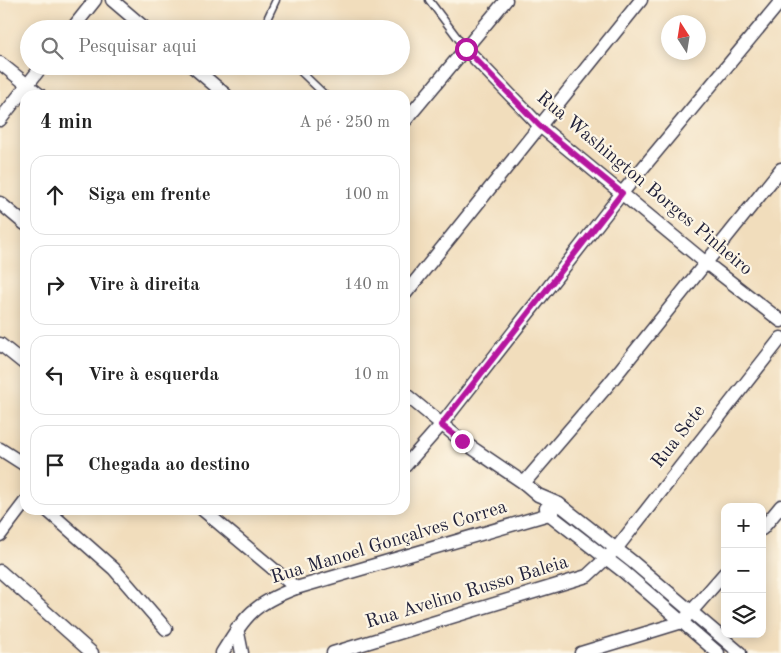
<!DOCTYPE html>
<html lang="pt">
<meta charset="utf-8">
<style>
:root{--surface:#fff;--page:#f2f2f2;--text:#222;--muted:#767676;--line:#e0e0e0}
body{margin:0;font-family:"Old Standard TT",serif;background:var(--page);color:var(--text)}
.controls{position:absolute;right:15px;bottom:15px;display:grid;overflow:hidden;border-radius:10px;box-shadow:0 2px 12px #0003}
.controls button{width:45px;height:45px;display:grid;place-items:center;padding:0;border:0;border-bottom:1px solid var(--line);background:var(--surface);color:var(--text);font:25px sans-serif}
.compass{position:absolute;left:661px;top:15px;width:45px;height:45px;border-radius:50%;background:var(--surface);box-shadow:0 2px 12px #0003;rotate:348deg}
.stop{position:absolute;width:15px;height:15px;margin:-11px;border:4px solid #b5179e;border-radius:50%;background:#fff}
.stop.end{background:#b5179e;border-color:#fff;box-shadow:0 1px 5px #0008}
.list{margin:0;padding:0;list-style:none}
h2{display:flex;justify-content:space-between;align-items:center;height:65px;margin:0;padding:0 20px;font-size:21px}
h2 small{font-size:16px;font-weight:400;color:var(--muted)}
.list li{display:grid;grid-template-columns:32px 1fr auto;gap:15px;align-items:center;box-sizing:border-box;height:80px;margin:0 10px 10px;padding:0 10px;border:1px solid var(--line);border-radius:15px}
.list b{display:block;font-size:19px;white-space:nowrap}
.list em{font-size:16px;font-style:normal;color:var(--muted)}
.icon{flex:none;width:28px;height:28px;fill:none;stroke:currentColor;stroke-width:2;stroke-linecap:round;stroke-linejoin:round}
.map{position:relative;flex:none;width:781px;height:653px;overflow:hidden}
.search{position:absolute;background:var(--surface);box-shadow:0 2px 12px #0003;left:20px;top:20px;width:390px;height:55px;display:flex;align-items:center;gap:12px;box-sizing:border-box;padding:0 18px;border-radius:28px;color:var(--muted);font-size:19px}
.panel{position:absolute;background:var(--surface);box-shadow:0 2px 12px #0003;left:20px;top:90px;width:390px;height:425px;border-radius:15px}
.map>svg:first-child{display:block}
</style>
<div class="map">
<svg width="781" height="653" viewBox="0 0 781 653">
<rect width="100%" height="100%" fill="#fcf5e5"/>
<filter id="ink" filterUnits="userSpaceOnUse"><feTurbulence type="fractalNoise" baseFrequency=".02" numOctaves="2"/><feDisplacementMap in="SourceGraphic" scale="10" xChannelSelector="R" yChannelSelector="G"/><feConvolveMatrix kernelMatrix="1 2 1 2 8 2 1 2 1" color-interpolation-filters="sRGB"/></filter>
<filter id="wash" filterUnits="userSpaceOnUse"><feTurbulence type="fractalNoise" baseFrequency=".0096" numOctaves="4" result="noise"/><feDisplacementMap in="SourceGraphic" scale="20" xChannelSelector="R" yChannelSelector="G"/><feGaussianBlur stdDeviation="1.12" result="paint"/><feColorMatrix in="noise" values="0 0 0 0 0 0 0 0 0 0 0 0 0 0 0 0 0 1.4 0 .05"/><feComposite in="paint" operator="in"/></filter>
<g filter="url(#wash)">
<rect width="100%" height="100%" fill="#f1ddbc"/>
</g>
<g filter="url(#ink)">
<g fill="none" stroke-linecap="round" stroke-linejoin="round">
<defs>
<g id="service">
<polyline points="429,0 466,49"/>
<polyline points="266,29 268,17 276,0"/>
<polyline points="295,66 325,95"/>
</g>
<g id="minor">
<polyline points="112,0 146,29"/>
<polyline points="72,29 95,0"/>
<polyline points="466,49 540,126 706,263 781,321"/>
<polyline points="0,63 40,95"/>
<polyline points="192,66 226,95"/>
<polyline points="0,120 42,66"/>
<polyline points="405,121 506,0"/>
<polyline points="0,203 25,224"/>
<polyline points="405,294 641,0"/>
<polyline points="0,344 25,364"/>
<polyline points="405,394 462,441 524,483 538,495 559,504 634,563 740,653"/>
<polyline points="0,449 25,465"/>
<polyline points="405,466 441,425 622,193 781,1"/>
<polyline points="524,483 608,385 781,169"/>
<polyline points="546,508 549,514 624,572 718,653"/>
<polyline points="47,510 114,569 166,629"/>
<polyline points="203,510 296,588"/>
<polyline points="762,529 781,506"/>
<polyline points="0,535 25,502"/>
<polyline points="0,571 92,653"/>
<polyline points="237,628 242,653"/>
<path d="M222,653C246,614 254,604 296,588L549,514L559,504"/>
<polyline points="333,653 587,576 616,549 781,338"/>
<polyline points="581,653 682,622 725,573"/>
</g>
</defs>
<!-- service casing -->
<use href="#service" stroke="#413e4e" stroke-width="9"/>
<!-- minor casing -->
<use href="#minor" stroke="#413e4e" stroke-width="15"/>
<!-- service -->
<use href="#service" stroke="#fff" stroke-width="6"/>
<!-- minor -->
<use href="#minor" stroke="#fff" stroke-width="12"/>
</g>
</g>
<g fill="none" stroke-linecap="round" stroke-linejoin="round" filter="url(#ink)">
<!-- route -->
<polyline stroke="#b5179e" stroke-width="6" points="462,441 441,425 622,193 540,126 466,49"/>
</g>
<g text-anchor="middle" dominant-baseline="central" stroke-width="4.5" stroke-linejoin="round" paint-order="stroke">
<!-- street labels -->
<g font-size="19" fill="#22223b" stroke="#fcf5e5">
<text transform="translate(644 184) rotate(40)">Rua Washington Borges Pinheiro</text>
<text transform="translate(679 437) rotate(-52)">Rua Sete</text>
<text transform="translate(389 543) rotate(-17)">Rua Manoel Gonçalves Correa</text>
<text transform="translate(467 593) rotate(-17)">Rua Avelino Russo Baleia</text>
</g>
</g>
</svg>
<div class="controls">
<button>+</button>
<button>−</button>
<button><svg class="icon" aria-label="layers" viewBox="0 0 24 24"><path d="M12 4l9 5-9 5-9-5zM3 14l9 5 9-5"/></svg></button>
</div>
<svg class="compass" viewBox="-18 -18 36 36"><path d="M0-13l5 13h-10z" fill="#e53935"/><path d="M0 13l5-13h-10z" fill="#767676"/></svg>
<div class="stop" style="left:466px;top:49px"></div>
<div class="stop end" style="left:462px;top:441px"></div>
<div class="search"><svg class="icon" aria-label="search" viewBox="0 0 24 24"><circle cx="10" cy="10" r="6"/><path d="M15 15l6 6"/></svg>Pesquisar aqui</div>
<section class="panel">
<h2>4 min<small>A pé · 250 m</small></h2>
<ul class="list">
<li><svg class="icon" aria-label="ahead" viewBox="0 0 24 24"><path d="M12 20V5M6 11l6-6 6 6"/></svg><div><b>Siga em frente</b></div><em>100 m</em></li>
<li><svg class="icon" aria-label="right" viewBox="0 0 24 24"><path d="M7 20v-9h11M14 6l5 5-5 5"/></svg><div><b>Vire à direita</b></div><em>140 m</em></li>
<li><svg class="icon" aria-label="left" viewBox="0 0 24 24"><path d="M17 20v-9H6M10 6l-5 5 5 5"/></svg><div><b>Vire à esquerda</b></div><em>10 m</em></li>
<li><svg class="icon" aria-label="arrive" viewBox="0 0 24 24"><path d="M6 21V4h12l-3 4 3 4H6"/></svg><div><b>Chegada ao destino</b></div></li>
</ul>
</section>
</div>
